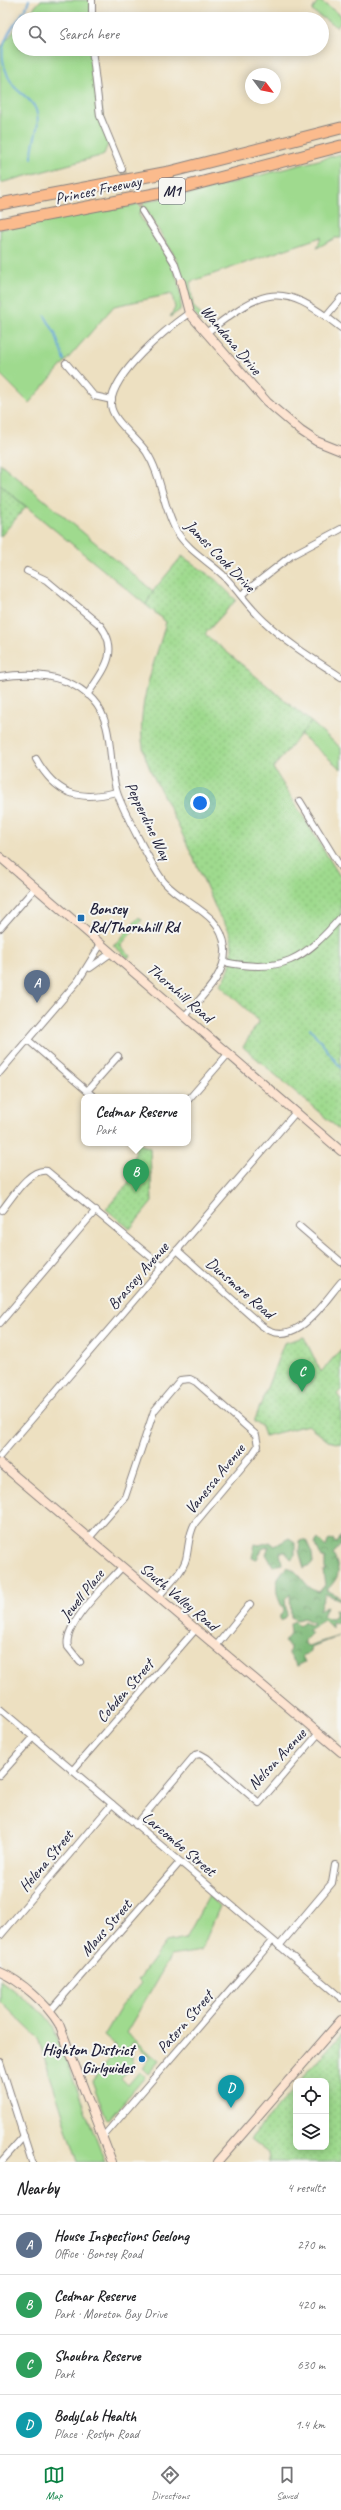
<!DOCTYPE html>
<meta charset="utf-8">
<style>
:root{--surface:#fff;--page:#f6f6f6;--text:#202124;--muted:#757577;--line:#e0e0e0;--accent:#0b8043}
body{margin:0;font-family:Caveat,sans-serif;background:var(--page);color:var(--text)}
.controls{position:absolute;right:12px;bottom:12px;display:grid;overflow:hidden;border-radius:8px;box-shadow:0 2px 10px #0003}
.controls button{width:36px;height:36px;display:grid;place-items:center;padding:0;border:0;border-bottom:1px solid var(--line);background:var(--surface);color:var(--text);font:20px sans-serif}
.compass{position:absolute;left:245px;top:68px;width:36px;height:36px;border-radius:50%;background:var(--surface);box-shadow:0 2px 10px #0003;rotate:122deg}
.you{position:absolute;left:200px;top:803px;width:14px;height:14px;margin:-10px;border:3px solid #fff;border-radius:50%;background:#1a73e8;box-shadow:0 0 0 6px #1a73e833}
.badge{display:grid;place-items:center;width:26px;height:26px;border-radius:50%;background:var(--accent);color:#fff;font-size:13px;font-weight:700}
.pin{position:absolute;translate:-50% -33px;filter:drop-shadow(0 1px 2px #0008)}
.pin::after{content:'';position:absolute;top:21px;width:14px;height:12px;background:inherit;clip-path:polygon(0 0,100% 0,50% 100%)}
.popup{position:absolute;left:81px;top:1094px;width:110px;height:52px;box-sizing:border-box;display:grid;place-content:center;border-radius:8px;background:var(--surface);filter:drop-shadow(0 1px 3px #0005);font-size:13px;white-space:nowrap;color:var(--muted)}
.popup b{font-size:15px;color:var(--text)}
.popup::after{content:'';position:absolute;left:50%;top:100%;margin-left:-8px;border:8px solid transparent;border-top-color:var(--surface)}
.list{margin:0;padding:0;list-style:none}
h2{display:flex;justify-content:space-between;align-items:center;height:52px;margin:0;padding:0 16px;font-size:17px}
h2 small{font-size:13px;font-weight:400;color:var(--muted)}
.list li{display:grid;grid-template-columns:26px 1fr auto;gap:12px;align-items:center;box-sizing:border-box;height:60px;padding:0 16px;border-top:1px solid var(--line)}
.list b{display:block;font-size:15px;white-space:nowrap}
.list p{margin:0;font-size:13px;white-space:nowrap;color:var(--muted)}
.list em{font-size:13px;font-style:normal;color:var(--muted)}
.icon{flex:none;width:22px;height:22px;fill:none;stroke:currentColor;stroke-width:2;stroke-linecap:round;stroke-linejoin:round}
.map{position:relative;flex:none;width:341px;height:2162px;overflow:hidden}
.search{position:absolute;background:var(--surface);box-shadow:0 2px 10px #0003;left:12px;right:12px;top:12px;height:44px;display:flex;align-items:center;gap:10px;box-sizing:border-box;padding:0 14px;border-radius:22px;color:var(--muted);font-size:15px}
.sheet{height:292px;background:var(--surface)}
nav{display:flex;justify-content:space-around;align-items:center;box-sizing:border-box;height:56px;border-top:1px solid var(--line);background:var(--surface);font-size:11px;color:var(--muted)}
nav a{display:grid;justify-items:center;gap:2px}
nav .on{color:var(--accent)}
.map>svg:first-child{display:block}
</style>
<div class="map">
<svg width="341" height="2162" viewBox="0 0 341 2162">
<defs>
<pattern id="forest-crowns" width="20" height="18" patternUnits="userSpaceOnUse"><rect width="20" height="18" fill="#7fba79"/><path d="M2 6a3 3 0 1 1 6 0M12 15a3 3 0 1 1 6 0" fill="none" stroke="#689764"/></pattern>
<pattern id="park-dots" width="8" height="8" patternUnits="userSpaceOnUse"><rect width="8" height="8" fill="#9fda8e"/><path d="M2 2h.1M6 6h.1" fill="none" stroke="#89bb7b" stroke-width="1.8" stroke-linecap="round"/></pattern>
</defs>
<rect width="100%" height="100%" fill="#f6f6f2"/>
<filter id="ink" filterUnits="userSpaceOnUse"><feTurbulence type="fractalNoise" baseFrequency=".025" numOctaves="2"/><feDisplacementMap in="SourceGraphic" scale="8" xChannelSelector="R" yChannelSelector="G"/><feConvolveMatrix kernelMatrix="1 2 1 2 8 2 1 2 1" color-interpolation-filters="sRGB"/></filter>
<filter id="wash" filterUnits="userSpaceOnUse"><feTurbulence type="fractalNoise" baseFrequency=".012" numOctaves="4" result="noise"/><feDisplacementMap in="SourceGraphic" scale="16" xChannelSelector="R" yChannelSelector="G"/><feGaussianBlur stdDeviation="0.9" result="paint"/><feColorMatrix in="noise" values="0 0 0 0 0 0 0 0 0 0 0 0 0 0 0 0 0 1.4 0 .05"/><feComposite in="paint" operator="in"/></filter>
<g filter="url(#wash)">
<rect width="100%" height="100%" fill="#ede0c1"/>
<!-- green -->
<g fill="#9fda8e" stroke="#607e64">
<polygon points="41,0 92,0 91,19 24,19"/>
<polygon points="318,0 341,15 341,22 337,27 312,11"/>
<polygon points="19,25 19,49 91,49 108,144 104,154 100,156 0,183 0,48"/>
<path d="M341,154V238H335L317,248L321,237L190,282L193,306L209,324L200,320L190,308L177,260L146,210L138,213C155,242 186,273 180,310L170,317L175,308L172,294L114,306L29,403L0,374V229L129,206L182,193V196Z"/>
<polygon points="0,463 153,591 146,605 0,485"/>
<polygon points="311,722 341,748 341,769 300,734"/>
<polygon points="139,917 142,920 120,946 130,955 128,958 113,945 116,944"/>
<polygon points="209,1896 220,1906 201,1951 171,1956 126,2033 159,2061 148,2074 142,2068 151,2057 133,2042 129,2048 133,2051 133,2066 121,2078 128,2085 139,2072 145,2077 109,2119 106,2118 92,2081 118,2048 104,2036 121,2007 141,1983 138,1980 166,1942 186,1938"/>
<polygon points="0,1980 45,2015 53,2027 105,2162 78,2162 38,2038 0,2001"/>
</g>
<!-- forest -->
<g fill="url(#forest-crowns)" stroke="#506e5a">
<path d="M341,1536V1545L333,1554C341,1572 340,1576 327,1590L341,1598V1600L325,1594L319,1610L327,1606L323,1616L331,1619L335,1617V1610L341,1611V1617L338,1619L341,1620V1624L332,1622V1628L324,1620L308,1630L311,1634L305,1640V1644L308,1646L339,1636L311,1647L309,1653L302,1656L305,1662L297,1666L289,1654L290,1647L284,1642L291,1633L290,1624L294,1621L299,1626L304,1621L310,1625L313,1623L304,1618L296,1620L291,1617L290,1594L285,1599L287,1616L282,1621L280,1619V1615L284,1610C275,1595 272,1580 287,1567C301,1570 304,1589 319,1592L325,1585L323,1571H325V1558H322L315,1543L318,1539L326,1547L328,1541L333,1539L335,1543L338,1542Z"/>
<polygon points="289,1538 295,1542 295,1556 291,1559 285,1552 280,1552 282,1564 273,1566 266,1554 269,1546 262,1549 257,1559 252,1558 255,1544 259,1545 270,1542 275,1546"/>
<polygon points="303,1540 306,1540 312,1553 313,1563 304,1568 299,1551 300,1541"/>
</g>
<!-- park -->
<g fill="url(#park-dots)" stroke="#607e64">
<polygon points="0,485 26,507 0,537"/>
<path d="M182,556L216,580L236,600L205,634L311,722L273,768L341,878V1131L243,1047L259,1021L220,985C231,972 234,955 231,937C229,926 221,921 217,911C202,876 186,841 169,807C159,786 144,764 142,740C138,700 156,660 166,622L146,605L153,591Z"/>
<polygon points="137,1143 150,1148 152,1202 130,1229 106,1209 129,1182"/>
<polygon points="304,1337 321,1372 341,1349 341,1390 337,1394 341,1400 341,1444 328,1441 308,1425 265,1436 262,1426 254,1422 284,1343"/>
<polygon points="341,2034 341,2162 269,2162 268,2153 250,2139 296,2086 296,2147 326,2147 326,2081 300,2081"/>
</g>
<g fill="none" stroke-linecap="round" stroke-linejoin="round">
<!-- stream -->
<g stroke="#62a4d6" stroke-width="2">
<path d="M29,0C26,14 7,28 3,48C1,60 6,75 13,85C19,94 32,98 36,110C42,127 31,141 32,158"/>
<polyline points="45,316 55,333 64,360"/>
<polyline points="310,1028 341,1068"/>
</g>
</g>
</g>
<g filter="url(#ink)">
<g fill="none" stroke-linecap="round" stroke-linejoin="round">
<!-- street-tunnel -->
<polyline stroke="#c4baa6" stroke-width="6" stroke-dasharray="6 3" stroke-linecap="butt" points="122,169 142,211"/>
<defs>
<g id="street">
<polyline points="92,19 92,0"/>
<polyline points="92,49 100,116 122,169"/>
<polyline points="142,211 174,262 181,282"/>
<path d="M189,313C165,330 114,372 111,403C110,420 138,438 147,453C162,476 162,506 177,532C188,550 208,561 223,575C238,590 249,608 265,622C288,644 315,660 341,677"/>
<polyline points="326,316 341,298"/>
<path d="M206,333C264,289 280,279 341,328"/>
<polyline points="66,363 94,396 112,400"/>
<path d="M27,571L46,580L100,625C121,652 103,671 87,695"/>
<polyline points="241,595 292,555 341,529"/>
<path d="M0,677C33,672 69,674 93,700C114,723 108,760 116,789C119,803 156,874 165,883C186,906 221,912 225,948C227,975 201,997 185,1016"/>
<path d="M36,759C56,794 78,802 116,792"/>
<polyline points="300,801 341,868"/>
<polyline points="0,928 36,887"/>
<path d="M224,962C281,974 304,960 341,917"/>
<polyline points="90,968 111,953"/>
<polyline points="28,1040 94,1097"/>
<polyline points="0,1072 78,981 101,944"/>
<polyline points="87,1091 118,1056"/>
<polyline points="188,1100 228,1054"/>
<path d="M2,1210C12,1198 29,1168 47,1171L163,1267"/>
<polyline points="299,1226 341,1262"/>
<path d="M177,1250L261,1325C294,1352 322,1304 341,1282"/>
<polyline points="0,1323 96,1210"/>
<polyline points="0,1456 296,1112"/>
<path d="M89,1538L125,1497L154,1411L180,1380L190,1379L196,1382L256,1435L258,1446L252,1455L195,1523C188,1535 189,1547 186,1559C182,1573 167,1586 158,1597"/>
<polyline points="216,1646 250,1604"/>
<path d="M80,1662L68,1647C62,1625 108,1583 122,1567"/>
<polyline points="0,1709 341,1998"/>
<polyline points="72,1771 196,1629"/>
<polyline points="0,1775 33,1738"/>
<polyline points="136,1825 195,1755 200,1754 207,1758 259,1803 319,1733"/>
<polyline points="0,1936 112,1804"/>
<polyline points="279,1946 332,1883 335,1865"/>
<polyline points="50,2011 180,1862"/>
<polyline points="0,2062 32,2162"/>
<polyline points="102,2138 272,1941"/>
<polyline points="1,2162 24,2136"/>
</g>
<g id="secondary">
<polyline points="181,282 189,313 267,402 301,431 316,441 341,451"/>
<polyline points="0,857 341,1151"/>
<polyline points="0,1463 341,1752"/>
<path d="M0,1972C21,1981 47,2004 59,2024L112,2162"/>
<polyline points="218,2162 341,2020"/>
</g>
<g id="highway">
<polyline points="0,204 169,172 341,128"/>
<polyline points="0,224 165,192 341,146"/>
</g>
</defs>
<!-- street casing -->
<use href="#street" stroke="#88817e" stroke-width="8"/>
<!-- secondary casing -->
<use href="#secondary" stroke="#88817e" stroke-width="10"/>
<!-- highway casing -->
<use href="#highway" stroke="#88817e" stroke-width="13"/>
<!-- street -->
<use href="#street" stroke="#fff" stroke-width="6"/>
<!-- secondary -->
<use href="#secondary" stroke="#fde4d1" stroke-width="8"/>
<!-- highway -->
<use href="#highway" stroke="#fbbb8d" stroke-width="11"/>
</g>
</g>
<!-- markers -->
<g fill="#1f6fb2" stroke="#f6f6f2" stroke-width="1.5">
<rect x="77" y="914" width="8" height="8" rx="2"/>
<circle cx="142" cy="2059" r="4"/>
</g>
<g text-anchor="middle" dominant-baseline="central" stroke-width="4" stroke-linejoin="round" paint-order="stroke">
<!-- shield labels -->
<rect fill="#f6f6f2" stroke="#626272" stroke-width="1" x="159" y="178" width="26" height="26" rx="3"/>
<g font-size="15" font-weight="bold" fill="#22223b">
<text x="172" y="191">M1</text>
</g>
<!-- street labels -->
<g font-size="16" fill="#22223b" stroke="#f6f6f2">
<text transform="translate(98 190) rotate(-12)">Princes Freeway</text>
<text transform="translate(231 340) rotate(50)">Wandana Drive</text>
<text transform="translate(220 556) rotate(46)">James Cook Drive</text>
<text transform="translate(148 821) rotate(64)">Pepperdine Way</text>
<text transform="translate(180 993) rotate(41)">Thornhill Road</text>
<text transform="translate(138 1276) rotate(-49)">Brassey Avenue</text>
<text transform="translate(240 1288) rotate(41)">Dunsmore Road</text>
<text transform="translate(215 1479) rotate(-51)">Vanessa Avenue</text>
<text transform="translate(82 1595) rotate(-51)">Jewell Place</text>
<text transform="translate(179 1597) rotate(40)">South Valley Road</text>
<text transform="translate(125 1691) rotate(-49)">Cobden Street</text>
<text transform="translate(277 1759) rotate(-47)">Nelson Avenue</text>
<text transform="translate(179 1844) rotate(40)">Larcombe Street</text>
<text transform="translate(46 1861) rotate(-50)">Helena Street</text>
<text transform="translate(106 1928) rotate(-49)">Maus Street</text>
<text transform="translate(185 2022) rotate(-49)">Patern Street</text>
</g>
<!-- poi labels -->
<g font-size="16" font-weight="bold" fill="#22223b" stroke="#f6f6f2" text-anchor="start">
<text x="89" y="909">Bonsey<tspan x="89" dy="18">Rd/Thornhill Rd</tspan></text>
<text x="134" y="2050" text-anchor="end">Highton District<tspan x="134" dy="18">Girlguides</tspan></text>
</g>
</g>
</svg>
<div class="controls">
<button><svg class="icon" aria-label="locate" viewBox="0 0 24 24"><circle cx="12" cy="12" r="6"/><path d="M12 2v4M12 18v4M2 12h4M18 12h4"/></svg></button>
<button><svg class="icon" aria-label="layers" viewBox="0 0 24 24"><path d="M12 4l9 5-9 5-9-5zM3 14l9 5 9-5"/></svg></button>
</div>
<svg class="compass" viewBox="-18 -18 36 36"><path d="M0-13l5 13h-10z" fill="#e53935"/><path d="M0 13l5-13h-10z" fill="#757577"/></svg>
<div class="you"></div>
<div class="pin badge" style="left:37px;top:1003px;background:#5c6f8a">A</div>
<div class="pin badge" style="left:136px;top:1192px;background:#2e9e5b">B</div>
<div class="popup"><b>Cedmar Reserve</b>Park</div>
<div class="pin badge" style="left:302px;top:1392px;background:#2e9e5b">C</div>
<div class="pin badge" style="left:231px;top:2108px;background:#0f9aa8">D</div>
<div class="search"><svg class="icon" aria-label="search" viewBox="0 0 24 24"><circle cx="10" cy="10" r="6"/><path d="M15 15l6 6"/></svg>Search here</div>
</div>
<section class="sheet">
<h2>Nearby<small>4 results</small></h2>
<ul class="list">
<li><span class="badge" style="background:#5c6f8a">A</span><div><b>House Inspections Geelong</b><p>Office · Bonsey Road</p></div><em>270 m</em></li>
<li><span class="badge" style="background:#2e9e5b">B</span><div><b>Cedmar Reserve</b><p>Park · Moreton Bay Drive</p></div><em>420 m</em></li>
<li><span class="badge" style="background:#2e9e5b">C</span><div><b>Shoubra Reserve</b><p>Park</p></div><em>630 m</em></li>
<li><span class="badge" style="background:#0f9aa8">D</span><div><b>BodyLab Health</b><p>Place · Roslyn Road</p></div><em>1.4 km</em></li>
</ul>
</section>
<nav>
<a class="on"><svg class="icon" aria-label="map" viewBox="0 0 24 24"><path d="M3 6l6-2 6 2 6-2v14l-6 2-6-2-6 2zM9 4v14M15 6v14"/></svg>Map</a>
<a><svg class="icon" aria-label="directions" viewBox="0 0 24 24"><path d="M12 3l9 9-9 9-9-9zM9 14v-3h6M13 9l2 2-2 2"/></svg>Directions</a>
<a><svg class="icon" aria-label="saved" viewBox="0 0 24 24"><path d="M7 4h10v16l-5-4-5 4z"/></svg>Saved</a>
</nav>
